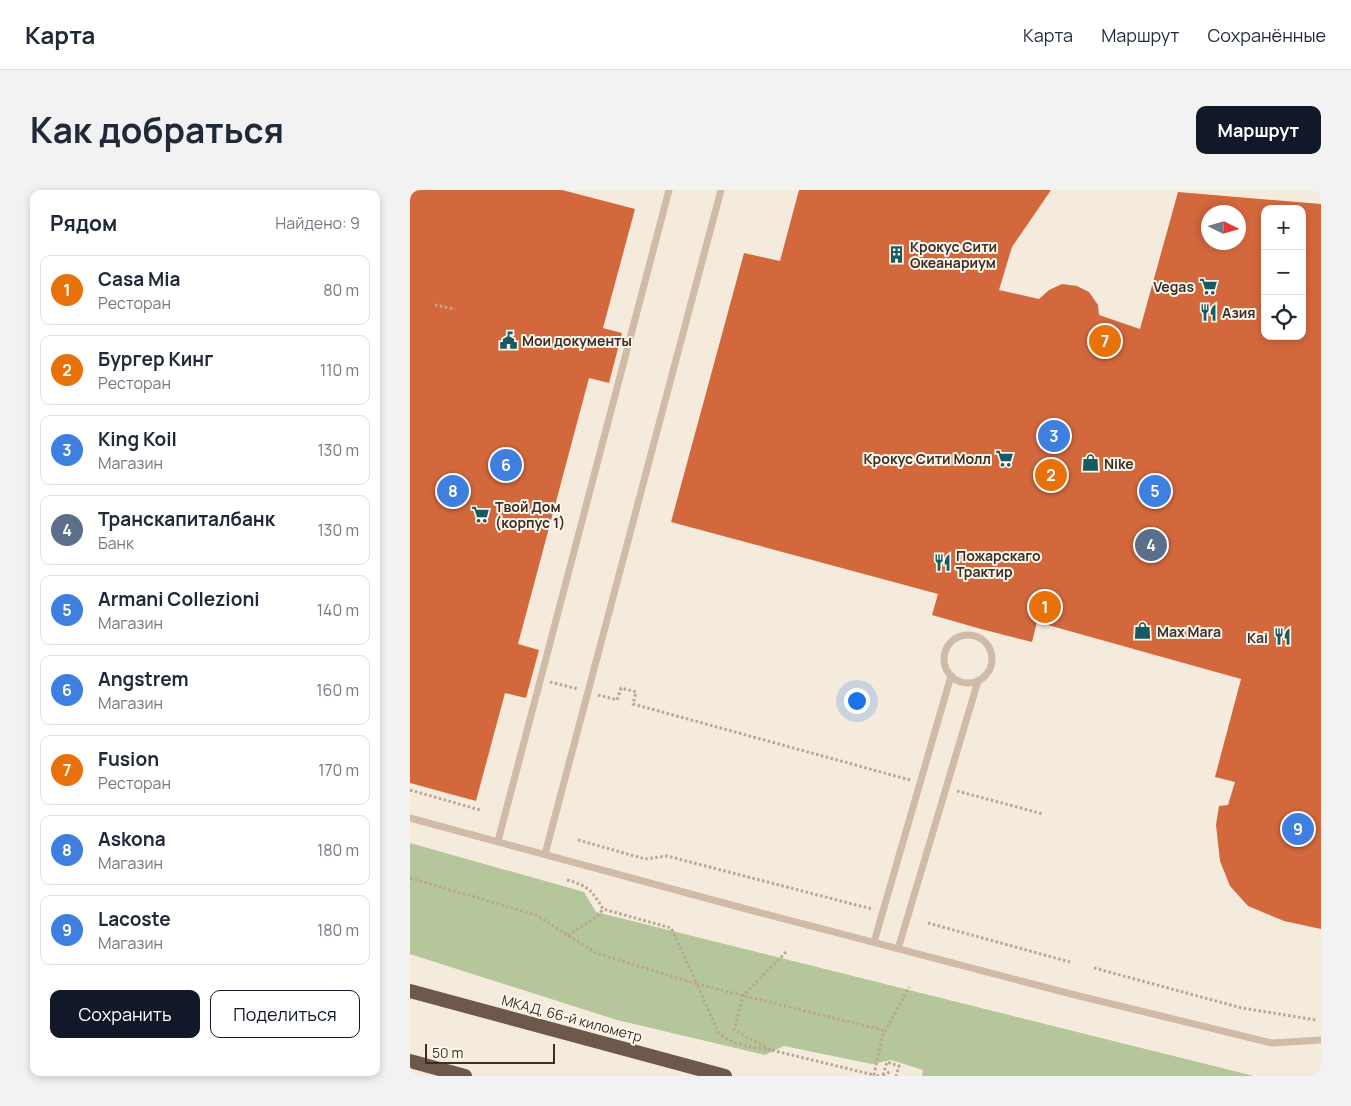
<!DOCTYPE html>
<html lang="ru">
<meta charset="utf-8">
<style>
:root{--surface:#fff;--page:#f2f2f3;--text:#1f2937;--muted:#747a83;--line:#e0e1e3;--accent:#111827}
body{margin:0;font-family:Manrope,sans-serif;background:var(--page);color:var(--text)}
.controls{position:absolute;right:15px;top:15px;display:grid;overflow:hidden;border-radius:10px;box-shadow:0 2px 8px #0003}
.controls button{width:45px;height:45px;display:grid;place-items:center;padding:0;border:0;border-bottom:1px solid var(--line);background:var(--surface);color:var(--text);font:25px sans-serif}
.compass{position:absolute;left:791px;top:15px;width:45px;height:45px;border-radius:50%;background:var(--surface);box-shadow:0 2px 8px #0003;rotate:95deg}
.scale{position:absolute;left:15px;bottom:12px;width:130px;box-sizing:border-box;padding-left:5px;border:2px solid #3b2f28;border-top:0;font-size:14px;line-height:18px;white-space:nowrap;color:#3b2f28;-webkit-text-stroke:4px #fcf5ea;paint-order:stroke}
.you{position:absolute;left:446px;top:510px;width:18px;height:18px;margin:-12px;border:4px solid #fff;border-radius:50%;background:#1a73e8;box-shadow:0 0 0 8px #1a73e833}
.badge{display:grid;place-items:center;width:32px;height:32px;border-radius:50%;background:var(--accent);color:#fff;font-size:16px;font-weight:700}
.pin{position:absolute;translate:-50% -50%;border:2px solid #fff;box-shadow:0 1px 5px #0006}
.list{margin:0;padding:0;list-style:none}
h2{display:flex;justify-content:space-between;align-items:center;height:65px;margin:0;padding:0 20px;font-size:21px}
h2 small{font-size:16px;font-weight:400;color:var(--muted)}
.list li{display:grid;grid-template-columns:32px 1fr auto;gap:15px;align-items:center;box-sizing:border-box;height:70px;margin:0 10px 10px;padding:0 10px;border:1px solid var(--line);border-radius:10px}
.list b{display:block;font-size:19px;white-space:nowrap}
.list p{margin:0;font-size:16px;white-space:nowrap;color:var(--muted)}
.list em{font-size:16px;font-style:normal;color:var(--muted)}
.actions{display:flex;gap:10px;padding:15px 20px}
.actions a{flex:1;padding:11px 0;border:1px solid var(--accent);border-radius:10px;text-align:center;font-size:18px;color:var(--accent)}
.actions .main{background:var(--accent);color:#fff}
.icon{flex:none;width:28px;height:28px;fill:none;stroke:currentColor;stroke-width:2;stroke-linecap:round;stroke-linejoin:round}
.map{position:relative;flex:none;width:911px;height:886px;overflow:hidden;border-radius:10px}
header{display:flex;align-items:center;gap:30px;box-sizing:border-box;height:70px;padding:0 25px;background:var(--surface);border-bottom:1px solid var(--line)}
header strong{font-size:24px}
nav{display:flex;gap:28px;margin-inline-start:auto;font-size:18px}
.intro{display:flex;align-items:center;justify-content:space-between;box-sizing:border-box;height:120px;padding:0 30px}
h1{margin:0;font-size:35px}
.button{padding:12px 22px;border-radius:10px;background:var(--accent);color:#fff;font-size:18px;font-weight:700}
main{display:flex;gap:30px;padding:0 30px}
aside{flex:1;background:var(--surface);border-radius:10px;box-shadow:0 2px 8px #0003}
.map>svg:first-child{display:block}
</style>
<header>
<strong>Карта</strong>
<nav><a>Карта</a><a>Маршрут</a><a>Сохранённые</a></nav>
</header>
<div class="intro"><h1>Как добраться</h1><a class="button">Маршрут</a></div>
<main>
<aside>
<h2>Рядом<small>Найдено: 9</small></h2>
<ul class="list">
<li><span class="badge" style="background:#e8710a">1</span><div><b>Casa Mia</b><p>Ресторан</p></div><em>80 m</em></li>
<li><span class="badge" style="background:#e8710a">2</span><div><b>Бургер Кинг</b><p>Ресторан</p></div><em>110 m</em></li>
<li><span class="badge" style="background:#3f7fe0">3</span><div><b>King Koil</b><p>Магазин</p></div><em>130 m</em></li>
<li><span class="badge" style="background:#5c6f8a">4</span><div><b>Транскапиталбанк</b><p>Банк</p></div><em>130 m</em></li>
<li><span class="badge" style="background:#3f7fe0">5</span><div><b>Armani Collezioni</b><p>Магазин</p></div><em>140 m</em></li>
<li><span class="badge" style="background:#3f7fe0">6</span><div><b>Angstrem</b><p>Магазин</p></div><em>160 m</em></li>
<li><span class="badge" style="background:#e8710a">7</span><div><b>Fusion</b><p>Ресторан</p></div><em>170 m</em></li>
<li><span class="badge" style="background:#3f7fe0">8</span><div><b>Askona</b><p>Магазин</p></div><em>180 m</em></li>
<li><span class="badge" style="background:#3f7fe0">9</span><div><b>Lacoste</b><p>Магазин</p></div><em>180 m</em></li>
</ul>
<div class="actions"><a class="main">Сохранить</a><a>Поделиться</a></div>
</aside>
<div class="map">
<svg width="911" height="886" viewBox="0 0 911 886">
<rect width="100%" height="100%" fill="#f5ebdd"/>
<!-- green -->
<polygon fill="#b6c69b" points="0,653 174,702 186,722 844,886 512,886 513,880 481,870 462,874 374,856 355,865 207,830 0,764"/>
<!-- building -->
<g fill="#d3683d" fill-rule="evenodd">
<polygon points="0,0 152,0 225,19 193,138 212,143 199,193 179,188 108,454 129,460 116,508 95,503 66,611 0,593"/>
<path d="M389,0H641L602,57L589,100L629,109L639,100L652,94L667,96L679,102L688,115L689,125L730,139L768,2L911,14V739L874,731L838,716L820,696L810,671L806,635L809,616L818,615L825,592L805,587L831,489L627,432L622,452L571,439L522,425L528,404L261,332L334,63L370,71ZM855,19H892V146H855ZM798,22H828V52H798Z"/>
</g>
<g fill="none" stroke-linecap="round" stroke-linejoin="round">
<!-- path -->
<g stroke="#bba591" stroke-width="3" stroke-dasharray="2.5 2.5" stroke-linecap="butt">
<polyline points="25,115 45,119"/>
<polyline points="140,492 168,499"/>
<polyline points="188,505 207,510 211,498 226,502 223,514 500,590"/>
<polyline points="0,600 70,620"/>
<polyline points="547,601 633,624"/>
<polyline points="168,650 235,669 257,666 462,719"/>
<path d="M0,688L126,725L186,763L287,794L308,842C322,856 343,857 361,860"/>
<path d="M157,690C178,696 182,700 193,719L261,738L287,794L476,841"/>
<polyline points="518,733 660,772"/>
<polyline points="158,745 187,727 193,719"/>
<polyline points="376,762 333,806 324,840 361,860 464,885"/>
<polyline points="684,778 832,818 906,830"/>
<polyline points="473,885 477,872 489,876 486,886"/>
<polyline points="469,886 464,885 472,847 499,797"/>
<polyline points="473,886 481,881"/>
</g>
<!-- service -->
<g stroke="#cfbba7" stroke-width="7">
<circle cx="558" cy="469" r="24"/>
<polyline points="0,628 340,720 665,805 862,853 911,850"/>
<polyline points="88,651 259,0"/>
<polyline points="135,664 311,0"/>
<polyline points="464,752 541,486"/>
<polyline points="488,759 568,491"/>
</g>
<!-- trunk -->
<g stroke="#6e584b" stroke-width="14">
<polyline points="0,801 315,886"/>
<polyline points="0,871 55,886"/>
</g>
</g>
<!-- icons -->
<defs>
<symbol id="building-bare" viewBox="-9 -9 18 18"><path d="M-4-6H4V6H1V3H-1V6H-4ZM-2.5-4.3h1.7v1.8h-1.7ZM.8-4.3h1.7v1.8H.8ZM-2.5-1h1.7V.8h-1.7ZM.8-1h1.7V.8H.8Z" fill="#185a62" stroke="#fcf5ea" stroke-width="2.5" paint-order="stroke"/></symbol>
<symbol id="supermarket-bare" viewBox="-9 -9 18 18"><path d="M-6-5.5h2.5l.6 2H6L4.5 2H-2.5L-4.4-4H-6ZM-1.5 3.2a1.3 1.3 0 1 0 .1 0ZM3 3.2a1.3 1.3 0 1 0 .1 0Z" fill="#185a62" stroke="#fcf5ea" stroke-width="2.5" paint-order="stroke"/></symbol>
<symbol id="restaurant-bare" viewBox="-9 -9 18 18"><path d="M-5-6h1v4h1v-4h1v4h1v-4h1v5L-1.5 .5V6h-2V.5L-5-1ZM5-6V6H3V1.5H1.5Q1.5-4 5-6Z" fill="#185a62" stroke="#fcf5ea" stroke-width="2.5" paint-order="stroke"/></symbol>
<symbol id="civic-bare" viewBox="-9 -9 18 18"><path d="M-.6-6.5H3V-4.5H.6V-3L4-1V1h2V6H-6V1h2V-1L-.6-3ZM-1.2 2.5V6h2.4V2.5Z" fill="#185a62" stroke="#fcf5ea" stroke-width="2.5" paint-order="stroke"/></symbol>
<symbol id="shop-bare" viewBox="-9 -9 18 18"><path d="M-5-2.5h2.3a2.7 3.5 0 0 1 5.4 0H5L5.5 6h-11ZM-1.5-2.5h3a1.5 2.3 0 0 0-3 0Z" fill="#185a62" stroke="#fcf5ea" stroke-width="2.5" paint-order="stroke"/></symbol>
</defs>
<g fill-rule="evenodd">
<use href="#building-bare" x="474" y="52" width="25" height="25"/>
<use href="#supermarket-bare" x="786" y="84" width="25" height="25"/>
<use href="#restaurant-bare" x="786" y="110" width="25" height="25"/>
<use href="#civic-bare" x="86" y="138" width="25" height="25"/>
<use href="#supermarket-bare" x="582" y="256" width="25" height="25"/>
<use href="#shop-bare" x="668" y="260" width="25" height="25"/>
<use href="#supermarket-bare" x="58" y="312" width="25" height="25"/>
<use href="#restaurant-bare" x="520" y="360" width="25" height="25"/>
<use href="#shop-bare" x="720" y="428" width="25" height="25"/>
<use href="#restaurant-bare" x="860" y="434" width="25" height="25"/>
</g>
<g text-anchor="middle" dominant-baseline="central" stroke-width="4" stroke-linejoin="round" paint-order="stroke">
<!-- poi labels -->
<g font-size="14" font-weight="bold" fill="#3b2f28" stroke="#fcf5ea" text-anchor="start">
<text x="500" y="56">Крокус Сити<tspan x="500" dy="16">Океанариум</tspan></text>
<text x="784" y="96" text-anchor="end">Vegas</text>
<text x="812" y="122">Азия</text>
<text x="112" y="150">Мои документы</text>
<text x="581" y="268" text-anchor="end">Крокус Сити Молл</text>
<text x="694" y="273">Nike</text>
<text x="85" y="316">Твой Дом<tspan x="85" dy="16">(корпус 1)</tspan></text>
<text x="546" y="365">Пожарскаго<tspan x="546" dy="16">Трактир</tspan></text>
<text x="747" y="441">Max Mara</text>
<text x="858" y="447" text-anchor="end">Kai</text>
</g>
<!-- street labels -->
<g font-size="14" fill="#3b2f28" stroke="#fcf5ea">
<text transform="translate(162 828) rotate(15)">МКАД, 66-й километр</text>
</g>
</g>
</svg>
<div class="controls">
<button>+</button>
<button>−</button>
<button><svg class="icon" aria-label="locate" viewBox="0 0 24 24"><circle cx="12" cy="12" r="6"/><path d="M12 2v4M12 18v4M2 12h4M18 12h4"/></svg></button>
</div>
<svg class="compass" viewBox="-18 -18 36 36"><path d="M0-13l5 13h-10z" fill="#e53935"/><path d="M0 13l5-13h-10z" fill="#747a83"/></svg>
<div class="scale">50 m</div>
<div class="you"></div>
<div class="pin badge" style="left:635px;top:417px;background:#e8710a">1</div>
<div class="pin badge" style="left:641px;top:285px;background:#e8710a">2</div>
<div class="pin badge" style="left:644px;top:246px;background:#3f7fe0">3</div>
<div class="pin badge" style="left:741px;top:355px;background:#5c6f8a">4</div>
<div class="pin badge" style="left:745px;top:301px;background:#3f7fe0">5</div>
<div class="pin badge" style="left:96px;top:275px;background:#3f7fe0">6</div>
<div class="pin badge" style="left:695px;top:151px;background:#e8710a">7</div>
<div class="pin badge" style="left:43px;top:301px;background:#3f7fe0">8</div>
<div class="pin badge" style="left:888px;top:639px;background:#3f7fe0">9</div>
</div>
</main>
